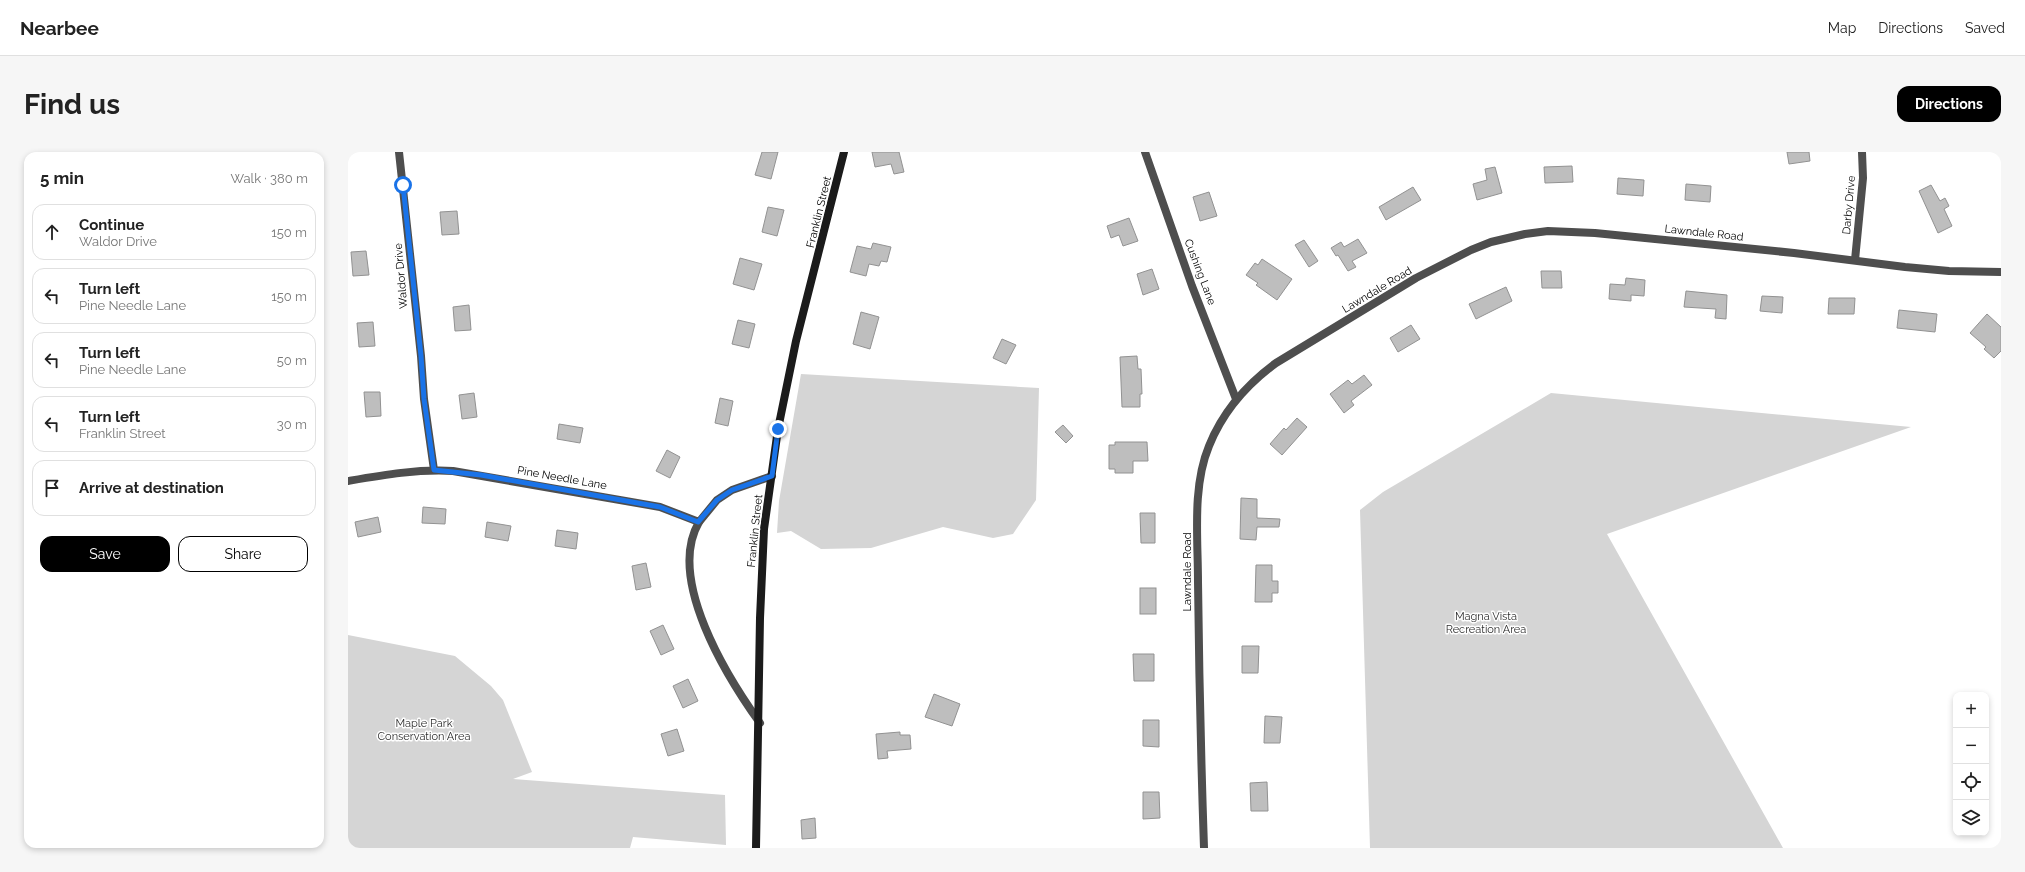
<!DOCTYPE html>
<meta charset="utf-8">
<style>
:root{--surface:#fff;--page:#f6f6f6;--text:#222;--muted:#767676;--line:#e0e0e0;--accent:#000}
body{margin:0;font-family:Raleway,sans-serif;background:var(--page);color:var(--text)}
.controls{position:absolute;right:12px;bottom:12px;display:grid;overflow:hidden;border-radius:8px;box-shadow:0 2px 6px #0003}
.controls button{width:36px;height:36px;display:grid;place-items:center;padding:0;border:0;border-bottom:1px solid var(--line);background:var(--surface);color:var(--text);font:20px sans-serif}
.stop{position:absolute;width:12px;height:12px;margin:-9px;border:3px solid #1a73e8;border-radius:50%;background:#fff}
.stop.end{background:#1a73e8;border-color:#fff;box-shadow:0 1px 4px #0008}
.list{margin:0;padding:0;list-style:none}
h2{display:flex;justify-content:space-between;align-items:center;height:52px;margin:0;padding:0 16px;font-size:17px}
h2 small{font-size:13px;font-weight:400;color:var(--muted)}
.list li{display:grid;grid-template-columns:26px 1fr auto;gap:12px;align-items:center;box-sizing:border-box;height:56px;margin:0 8px 8px;padding:0 8px;border:1px solid var(--line);border-radius:12px}
.list b{display:block;font-size:15px;white-space:nowrap}
.list p{margin:0;font-size:13px;white-space:nowrap;color:var(--muted)}
.list em{font-size:13px;font-style:normal;color:var(--muted)}
.actions{display:flex;gap:8px;padding:12px 16px}
.actions a{flex:1;padding:9px 0;border:1px solid var(--accent);border-radius:12px;text-align:center;font-size:14px;color:var(--accent)}
.actions .main{background:var(--accent);color:#fff}
.icon{flex:none;width:22px;height:22px;fill:none;stroke:currentColor;stroke-width:2;stroke-linecap:round;stroke-linejoin:round}
.map{position:relative;flex:none;width:1653px;height:696px;overflow:hidden;border-radius:12px}
header{display:flex;align-items:center;gap:24px;box-sizing:border-box;height:56px;padding:0 20px;background:var(--surface);border-bottom:1px solid var(--line)}
header strong{font-size:19px}
nav{display:flex;gap:22px;margin-inline-start:auto;font-size:14px}
.intro{display:flex;align-items:center;justify-content:space-between;box-sizing:border-box;height:96px;padding:0 24px}
h1{margin:0;font-size:28px}
.button{padding:10px 18px;border-radius:12px;background:var(--accent);color:#fff;font-size:14px;font-weight:700}
main{display:flex;gap:24px;padding:0 24px}
aside{flex:1;background:var(--surface);border-radius:12px;box-shadow:0 2px 6px #0003}
.map>svg:first-child{display:block}
</style>
<header>
<strong>Nearbee</strong>
<nav><a>Map</a><a>Directions</a><a>Saved</a></nav>
</header>
<div class="intro"><h1>Find us</h1><a class="button">Directions</a></div>
<main>
<aside>
<h2>5 min<small>Walk · 380 m</small></h2>
<ul class="list">
<li><svg class="icon" aria-label="ahead" viewBox="0 0 24 24"><path d="M12 20V5M6 11l6-6 6 6"/></svg><div><b>Continue</b><p>Waldor Drive</p></div><em>150 m</em></li>
<li><svg class="icon" aria-label="left" viewBox="0 0 24 24"><path d="M17 20v-9H6M10 6l-5 5 5 5"/></svg><div><b>Turn left</b><p>Pine Needle Lane</p></div><em>150 m</em></li>
<li><svg class="icon" aria-label="left" viewBox="0 0 24 24"><path d="M17 20v-9H6M10 6l-5 5 5 5"/></svg><div><b>Turn left</b><p>Pine Needle Lane</p></div><em>50 m</em></li>
<li><svg class="icon" aria-label="left" viewBox="0 0 24 24"><path d="M17 20v-9H6M10 6l-5 5 5 5"/></svg><div><b>Turn left</b><p>Franklin Street</p></div><em>30 m</em></li>
<li><svg class="icon" aria-label="arrive" viewBox="0 0 24 24"><path d="M6 21V4h12l-3 4 3 4H6"/></svg><div><b>Arrive at destination</b></div></li>
</ul>
<div class="actions"><a class="main">Save</a><a>Share</a></div>
</aside>
<div class="map">
<svg width="1653" height="696" viewBox="0 0 1653 696">
<rect width="100%" height="100%" fill="#fff"/>
<!-- green -->
<g fill="#d5d5d5">
<polygon points="453,222 691,236 688,348 665,382 645,386 595,375 523,396 473,397 443,379 429,381 431,349"/>
<polygon points="1203,241 1563,275 1259,382 1435,696 1022,696 1012,358 1035,340"/>
<polygon points="0,483 107,504 143,534 155,548 184,620 165,627 377,643 378,693 285,685 282,696 0,696"/>
</g>
<!-- building -->
<g fill="#bebebe" stroke="#929292">
<polygon points="414,0 430,0 423,27 407,23"/>
<polygon points="524,0 551,0 556,20 546,22 543,12 527,15"/>
<polygon points="1439,0 1461,0 1462,9 1441,12"/>
<polygon points="1224,14 1225,30 1197,31 1196,15"/>
<polygon points="1147,15 1154,41 1129,48 1125,32 1139,28 1137,17"/>
<polygon points="1270,26 1296,28 1295,44 1269,42"/>
<polygon points="1338,32 1363,34 1362,50 1337,48"/>
<polygon points="1583,33 1592,49 1597,46 1601,54 1596,57 1604,74 1590,81 1571,39"/>
<polygon points="1065,35 1073,48 1038,68 1031,55"/>
<polygon points="861,40 869,64 852,69 845,45"/>
<polygon points="420,55 436,58 429,84 414,80"/>
<polygon points="109,59 111,82 94,83 92,60"/>
<polygon points="781,66 790,89 775,94 771,83 763,86 759,74"/>
<polygon points="1010,87 1019,101 1004,109 1008,115 1000,119 990,103 988,104 983,96 993,90 996,95"/>
<polygon points="956,88 970,109 961,115 947,93"/>
<polygon points="525,91 543,95 539,110 533,109 531,114 521,112 518,124 502,120 509,94 523,97"/>
<polygon points="18,99 21,123 5,124 3,100"/>
<polygon points="392,106 414,112 406,138 385,132"/>
<polygon points="914,107 944,127 929,148 908,133 910,131 898,123 907,111 910,113"/>
<polygon points="804,117 811,137 795,143 789,122"/>
<polygon points="1193,119 1213,119 1214,136 1194,136"/>
<polygon points="1278,126 1297,128 1296,144 1283,143 1283,149 1261,147 1262,132 1277,133"/>
<polygon points="1158,135 1164,149 1128,167 1121,152"/>
<polygon points="1338,139 1379,143 1378,167 1367,166 1368,157 1336,155"/>
<polygon points="1414,144 1435,145 1434,161 1412,159"/>
<polygon points="1481,146 1507,146 1506,162 1480,162"/>
<polygon points="121,153 123,178 107,179 105,155"/>
<polygon points="1551,158 1589,162 1587,180 1549,176"/>
<polygon points="513,160 531,165 522,197 505,192"/>
<polygon points="1639,162 1653,175 1653,199 1646,206 1636,197 1638,195 1622,181"/>
<polygon points="390,168 407,172 401,196 384,192"/>
<polygon points="25,170 27,194 11,195 9,171"/>
<polygon points="1063,173 1072,187 1050,200 1042,186"/>
<polygon points="654,187 668,193 658,212 645,206"/>
<polygon points="789,204 790,217 793,217 794,242 792,242 792,255 774,255 772,205"/>
<polygon points="1016,223 1024,233 1003,249 1006,253 996,261 982,242 1000,228 1004,232"/>
<polygon points="16,240 32,240 33,264 18,265"/>
<polygon points="126,241 129,265 114,267 111,243"/>
<polygon points="372,246 385,249 380,274 367,271"/>
<polygon points="949,266 959,275 934,303 922,292 936,276 938,278"/>
<polygon points="211,272 235,276 232,291 209,287"/>
<polygon points="715,273 725,284 718,291 707,280"/>
<polygon points="767,290 799,290 800,309 785,309 785,321 767,321 767,317 761,317 761,293 767,293"/>
<polygon points="319,298 332,305 322,326 308,319"/>
<polygon points="893,346 909,347 909,366 932,367 931,375 909,375 908,388 892,387"/>
<polygon points="75,355 98,357 97,372 74,371"/>
<polygon points="792,361 807,361 807,391 793,391"/>
<polygon points="30,365 33,380 10,385 7,370"/>
<polygon points="139,370 163,374 160,389 137,385"/>
<polygon points="209,378 230,381 228,397 207,394"/>
<polygon points="298,411 303,435 288,438 284,414"/>
<polygon points="908,413 924,413 924,429 930,429 930,441 924,441 924,450 907,450"/>
<rect x="792" y="436" width="16" height="26"/>
<polygon points="315,473 326,497 313,503 302,479"/>
<polygon points="894,494 911,494 910,521 894,521"/>
<polygon points="785,502 806,502 806,529 786,529"/>
<polygon points="340,527 350,549 335,556 325,534"/>
<polygon points="586,542 612,552 604,574 577,565"/>
<polygon points="917,564 934,565 932,591 916,591"/>
<polygon points="795,568 811,568 811,595 795,594"/>
<polygon points="329,577 336,599 320,604 313,582"/>
<polygon points="552,580 552,583 562,583 563,597 539,599 540,606 530,607 528,582"/>
<polygon points="919,630 920,659 903,659 902,631"/>
<polygon points="795,640 811,640 812,666 795,667"/>
<polygon points="467,666 468,686 454,687 453,668"/>
</g>
<g fill="none" stroke-linecap="round" stroke-linejoin="round">
<!-- street -->
<g stroke="#4e4e4e" stroke-width="8">
<polyline points="51,0 73,204 76,247 86,318"/>
<polyline points="797,0 844,134 888,247"/>
<polyline points="1507,108 1515,26 1514,0"/>
<path d="M0,329C35,323 69,317 105,319L312,355L351,370L369,348L384,338L424,324"/>
<path d="M351,370C318,427 379,525 412,571"/>
<path d="M856,696C853,607 851,518 850,430C850,386 844,335 861,294C875,259 898,233 928,211L1068,126L1123,98L1143,90L1177,82L1200,79L1247,81L1446,101L1557,115L1601,119L1653,120"/>
</g>
<!-- secondary -->
<polyline stroke="#1b1b1b" stroke-width="8" points="408,696 412,466 416,377 430,277 448,189 496,0"/>
</g>
<g fill="none" stroke-linecap="round" stroke-linejoin="round">
<!-- route -->
<polyline stroke="#1a73e8" stroke-width="5" points="55,33 73,204 76,247 86,318 133,323 312,355 350,370 369,348 384,338 424,324 430,277"/>
</g>
<g text-anchor="middle" dominant-baseline="central" stroke-width="3" stroke-linejoin="round" paint-order="stroke">
<!-- street labels -->
<g font-size="11" fill="#000" stroke="#fff">
<text transform="translate(1501 53) rotate(-85)">Darby Drive</text>
<text transform="translate(471 60) rotate(-76)">Franklin Street</text>
<text transform="translate(1356 81) rotate(6)">Lawndale Road</text>
<text transform="translate(852 120) rotate(69)">Cushing Lane</text>
<text transform="translate(53 124) rotate(-95)">Waldor Drive</text>
<text transform="translate(1029 138) rotate(-31)">Lawndale Road</text>
<text transform="translate(214 326) rotate(10)">Pine Needle Lane</text>
<text transform="translate(407 379) rotate(-84)">Franklin Street</text>
<text transform="translate(839 420) rotate(-90)">Lawndale Road</text>
</g>
<!-- park labels -->
<g font-size="11" fill="#2c2c2c" stroke="#fff">
<text x="1138" y="464">Magna Vista<tspan x="1138" dy="13">Recreation Area</tspan></text>
<text x="76" y="571">Maple Park<tspan x="76" dy="13">Conservation Area</tspan></text>
</g>
</g>
</svg>
<div class="controls">
<button>+</button>
<button>−</button>
<button><svg class="icon" aria-label="locate" viewBox="0 0 24 24"><circle cx="12" cy="12" r="6"/><path d="M12 2v4M12 18v4M2 12h4M18 12h4"/></svg></button>
<button><svg class="icon" aria-label="layers" viewBox="0 0 24 24"><path d="M12 4l9 5-9 5-9-5zM3 14l9 5 9-5"/></svg></button>
</div>
<div class="stop" style="left:55px;top:33px"></div>
<div class="stop end" style="left:430px;top:277px"></div>
</div>
</main>
